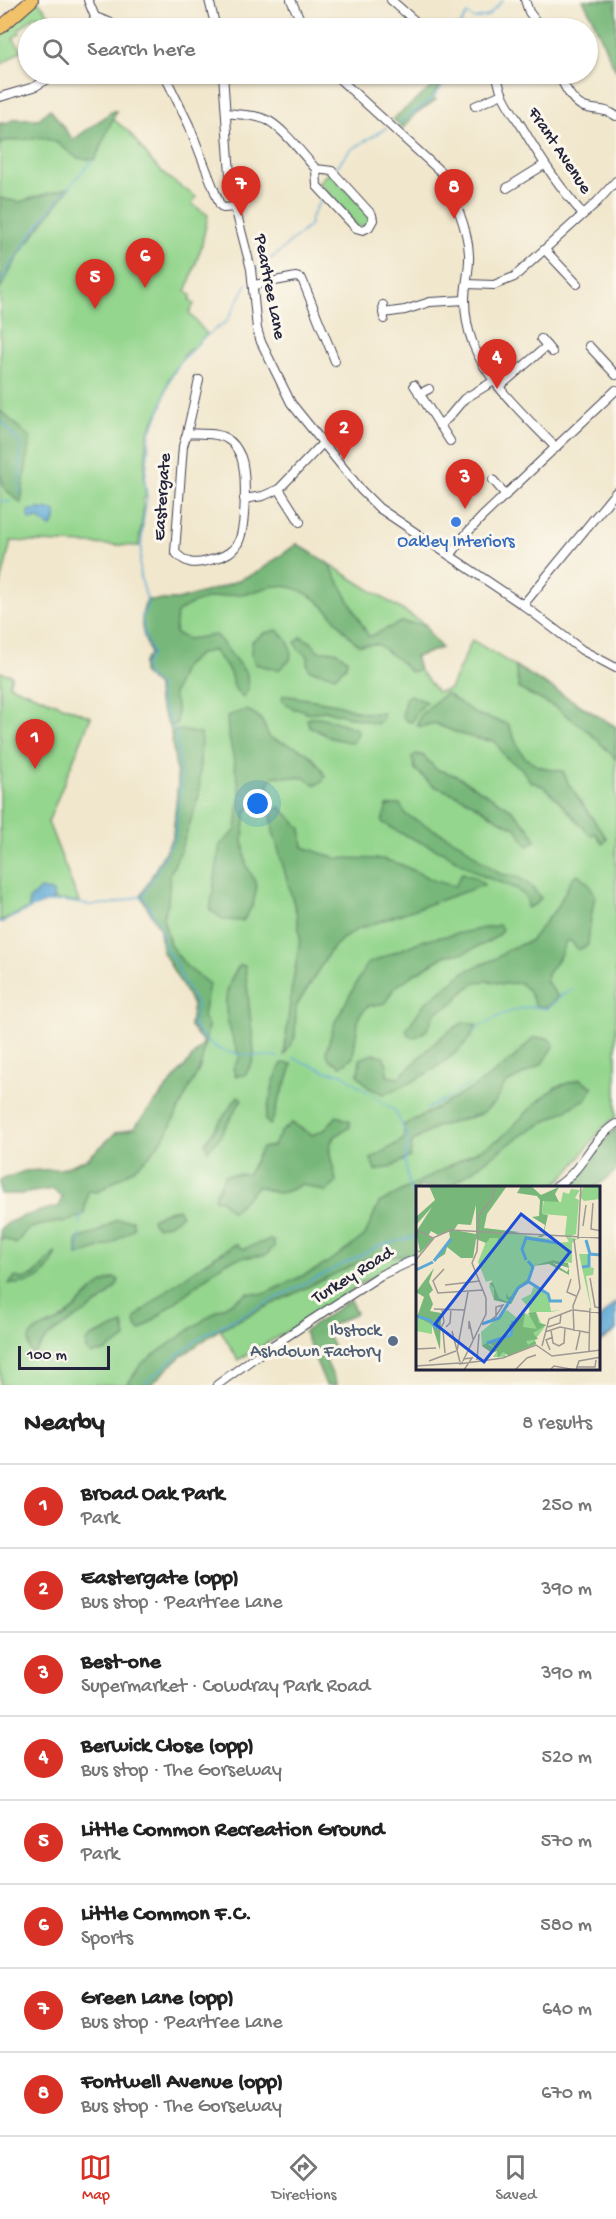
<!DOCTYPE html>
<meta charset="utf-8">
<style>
:root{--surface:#fff;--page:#f6f6f6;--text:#222;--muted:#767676;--line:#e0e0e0;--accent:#d93025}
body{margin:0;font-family:"Gochi Hand",sans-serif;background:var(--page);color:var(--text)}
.scale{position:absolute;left:18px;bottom:15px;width:92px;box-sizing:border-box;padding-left:6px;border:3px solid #22223b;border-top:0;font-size:16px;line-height:21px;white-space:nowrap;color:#22223b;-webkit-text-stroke:4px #fbf7ec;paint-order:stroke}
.you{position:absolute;left:258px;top:804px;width:21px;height:21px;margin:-15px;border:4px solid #fff;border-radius:50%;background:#1a73e8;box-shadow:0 0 0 9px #1a73e833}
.badge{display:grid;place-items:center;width:39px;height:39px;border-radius:50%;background:var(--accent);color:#fff;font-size:20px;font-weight:700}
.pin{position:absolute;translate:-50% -50px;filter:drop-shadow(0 2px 3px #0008)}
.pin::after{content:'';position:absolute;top:32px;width:21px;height:18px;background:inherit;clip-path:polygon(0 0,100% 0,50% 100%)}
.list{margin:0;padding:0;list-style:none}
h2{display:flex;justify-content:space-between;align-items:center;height:78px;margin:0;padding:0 24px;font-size:26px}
h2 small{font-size:20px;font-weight:400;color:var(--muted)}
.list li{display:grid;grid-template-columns:39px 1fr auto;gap:18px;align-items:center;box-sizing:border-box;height:84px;padding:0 24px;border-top:2px solid var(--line)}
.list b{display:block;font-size:22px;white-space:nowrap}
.list p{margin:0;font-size:20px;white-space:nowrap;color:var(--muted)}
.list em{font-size:20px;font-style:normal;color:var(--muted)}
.icon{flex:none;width:33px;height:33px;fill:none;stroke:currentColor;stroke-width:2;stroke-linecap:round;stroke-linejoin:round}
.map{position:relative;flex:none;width:616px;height:1385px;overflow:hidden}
.search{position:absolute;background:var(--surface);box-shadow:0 2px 4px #0004;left:18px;right:18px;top:18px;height:66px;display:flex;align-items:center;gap:15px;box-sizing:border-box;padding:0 21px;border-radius:33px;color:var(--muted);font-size:22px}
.sheet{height:750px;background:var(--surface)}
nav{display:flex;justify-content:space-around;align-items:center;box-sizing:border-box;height:84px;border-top:2px solid var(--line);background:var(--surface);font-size:16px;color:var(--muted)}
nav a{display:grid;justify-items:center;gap:3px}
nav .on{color:var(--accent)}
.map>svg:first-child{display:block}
</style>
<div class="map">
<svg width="616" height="1385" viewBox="0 0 616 1385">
<rect width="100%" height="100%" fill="#fbf7ec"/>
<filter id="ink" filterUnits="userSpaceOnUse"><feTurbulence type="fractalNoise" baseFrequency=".0167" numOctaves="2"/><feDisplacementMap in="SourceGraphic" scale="12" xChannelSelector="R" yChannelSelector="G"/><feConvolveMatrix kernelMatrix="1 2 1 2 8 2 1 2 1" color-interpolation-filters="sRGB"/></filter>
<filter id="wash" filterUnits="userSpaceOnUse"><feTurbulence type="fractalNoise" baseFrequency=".008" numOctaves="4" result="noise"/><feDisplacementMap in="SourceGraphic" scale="24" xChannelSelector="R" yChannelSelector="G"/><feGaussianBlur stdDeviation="1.35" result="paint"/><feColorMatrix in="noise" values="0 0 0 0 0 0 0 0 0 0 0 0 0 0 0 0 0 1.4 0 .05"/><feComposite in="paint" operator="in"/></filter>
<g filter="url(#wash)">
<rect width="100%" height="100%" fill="#f1e7cd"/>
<!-- green -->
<g fill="#94d68e" stroke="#5b7c64" stroke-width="1.5">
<polygon points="38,1 58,25 53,28 47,28 36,15 19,30 20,33 13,38 22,50 0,65 0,34 21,15 23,17 25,15 24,13"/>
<path d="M50,109L73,140L113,111H116L113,119L129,132L153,163L170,179L196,197L192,204L208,215L201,248L186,292L191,295L190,301L194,304L189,313L207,334C200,339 196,349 187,351L169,379L161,408L148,432L144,477L146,497L143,499C145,514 140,531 139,546L11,541L0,588V123L7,124L13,119H39Z"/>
<polygon points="328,173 331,173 370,216 368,225 358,227 319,182"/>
<path d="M297,544L426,625L429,633L441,648L415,657L419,670L437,692L450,689L472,640L616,727V1117C589,1135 579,1170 550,1187H418V1255L387,1267L293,1328L238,1360L220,1329L180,1357L150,1385H0V1241L10,1233L79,1215L83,1185L107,1140L116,1133L134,1128L204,1043L190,1026L193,1005L162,950L160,929L141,896L173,837L178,783L171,730L158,701L157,686L143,674V664L150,653C142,634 138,619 147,600H178L222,587L258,572Z"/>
<polygon points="0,672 12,675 9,685 91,717 48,822 79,902 54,900 52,892 29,900 29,909 0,921"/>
</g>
<!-- forest -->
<g fill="#77b779" stroke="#4c6c5a" stroke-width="1.5">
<path d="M583,0H616V71C604,48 596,22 583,0Z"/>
<polygon points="438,74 443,74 445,80 433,96 436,100 416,113 403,128 393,119 433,86"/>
<polygon points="50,109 73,140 113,111 116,111 95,160 77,158 57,143 43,138 5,141 0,145 0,123 7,124 13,119 39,119"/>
<polygon points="70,187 20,253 0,289 0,198 19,202"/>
<polygon points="0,410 30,438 21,503 4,488 0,472"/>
<path d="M297,544L329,564L369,637L401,622L426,625L429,633L441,648L415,657L419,670L410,672L402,663L377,644L359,645C342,632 331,609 314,598C303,591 288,585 275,586C265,587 257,592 247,593C222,597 198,596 177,613L175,633L188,639L216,635L247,674L248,689L244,697C233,691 234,685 230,673C227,666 218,657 213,650L198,655L183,668L173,695L177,708V724L169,726L158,701L157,686L143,674V664L150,653C142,634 138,619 147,600H178L222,587L258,572Z"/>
<path d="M277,630C288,639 293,646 290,660L278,670L255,664L251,653L252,641L265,633Z"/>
<polygon points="301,637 311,642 318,651 335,651 347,659 346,666 336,676 310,670 307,664 309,657 298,649 295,642"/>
<polygon points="515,666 616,727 616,759 589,732 555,707 519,689"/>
<path d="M446,693L476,714L508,724C513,733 517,748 523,755C532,766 550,770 563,771L569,785L605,836L607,839L603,844L595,833L591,836L558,800L544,787L530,781L521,768L505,757L495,741C473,740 454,732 434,723L421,727L417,725L420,715Z"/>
<polygon points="283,695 337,704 363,713 383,713 383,718 377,724 327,711 305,713 304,710 294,709 282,701"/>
<polygon points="410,695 426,702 416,713 412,722 407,721 402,716 405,699"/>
<path d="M246,710C261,715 264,723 269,738C295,746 312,749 325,776L322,782L315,785L305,778L275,776L269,782L268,795L259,796L246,812L243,839L246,864L257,886L253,905L243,921L224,920L210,910L220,845L236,830L240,792L228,732L227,716Z"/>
<path d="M316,717C329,717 344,725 357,729L358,733L353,743L331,738L309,726L307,719Z"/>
<path d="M180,730L201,734L199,796L180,852L170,874L168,903L163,917L170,945L186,966L209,984L203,1017L208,1026L201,1065L167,1133L150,1155L134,1169L98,1192L88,1191L84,1214C69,1226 40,1220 25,1232C22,1235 19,1241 16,1244L3,1238L0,1241V1229C15,1216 41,1211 60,1206L62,1197L53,1189L20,1194H0V1180L25,1171L61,1169L87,1159L116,1133L134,1128L204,1043L190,1026L193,1005L162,950L160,929L141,896L173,837L178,783L171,733Z"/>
<polygon points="416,754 424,756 436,769 457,776 511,809 529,828 536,840 528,846 516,828 499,820 466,799 432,785 415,769 412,757"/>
<polygon points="400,804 406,815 462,844 479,859 501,874 518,877 531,886 541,898 536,904 527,908 527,899 517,889 481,875 443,852 400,833 382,822 387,806"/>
<polygon points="280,807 301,828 303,847 335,858 382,859 400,864 435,881 455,886 462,873 476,878 484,885 358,929 342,939 330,951 296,1007 295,1037 284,1056 291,993 300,939 297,915 273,831 271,813"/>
<polygon points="578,874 589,884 595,895 590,924 588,945 578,950 571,941 566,941 559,958 547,974 547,982 558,997 547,1007 536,1006 528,990 520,983 502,984 490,981 477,982 466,989 452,1004 436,1012 426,1031 414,1038 408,1035 406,1030 424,1004 466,971 495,959 511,948 530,941 558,906 572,878"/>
<polygon points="499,925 502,929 498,936 484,944 464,953 446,955 413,975 394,988 385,1003 368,1006 359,1016 353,1057 341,1066 330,1060 326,1052 335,1022 367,964 421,941"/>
<path d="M240,965L245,966L254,1052L253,1062L245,1075L236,1076L233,1068L240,1058C227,1026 216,995 240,965Z"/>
<path d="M465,1022L477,1025C466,1054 413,1084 384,1094L369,1088L358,1075L360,1059L373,1054L383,1056L387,1064V1076L398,1078C421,1059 438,1034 465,1022Z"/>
<path d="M533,1038H548L554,1045L541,1065L505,1084L495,1102L481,1114L436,1127L412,1142L410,1157L391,1167L375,1171L371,1159L404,1139V1125C450,1101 499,1078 533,1038Z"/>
<path d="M282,1063L292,1064C289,1080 283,1088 278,1102C275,1110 275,1117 270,1125L265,1120L274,1081Z"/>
<polygon points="580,1079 593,1087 586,1099 522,1135 449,1187 418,1187 418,1255 368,1258 220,1329 180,1357 150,1385 127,1385 141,1364 218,1310 248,1293 264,1294 319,1268 349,1248 365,1235 379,1203 500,1139 535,1104 556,1087"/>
<polygon points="238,1096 242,1099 219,1138 208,1150 205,1143"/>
<path d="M337,1116L350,1121V1127C316,1143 334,1156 336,1183L326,1192L302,1184C282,1195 278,1196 258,1186L232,1212L220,1199L216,1200L214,1197L225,1175L248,1174L262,1148L273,1146L281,1132L292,1123L312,1135L324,1130Z"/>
<polygon points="616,1127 616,1171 596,1187 560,1187 580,1171"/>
<polygon points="178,1209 182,1215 169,1224 158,1227 153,1223 152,1219 168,1211"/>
<polygon points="116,1220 132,1220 134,1228 111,1244 77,1256 77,1239 94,1234"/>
<path d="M269,1240L274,1241V1247L266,1255L239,1258L224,1263L140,1331L136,1326L135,1318C169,1287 196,1267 236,1244L243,1249Z"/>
<path d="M55,1253L56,1256C43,1279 36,1284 9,1284L15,1277L23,1279L34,1275Z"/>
<path d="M115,1278L119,1280C114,1300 64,1323 48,1337C42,1342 38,1350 32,1355C29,1349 27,1343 30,1337C37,1326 49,1327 59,1321C80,1310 88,1286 115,1278Z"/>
<polygon points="350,1300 356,1313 325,1329 334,1348 323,1354 337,1385 326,1385 304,1332"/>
<polygon points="123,1324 126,1338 104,1352 91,1354 86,1350 86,1342 91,1337"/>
</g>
<!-- water -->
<g fill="#5ba8d4" stroke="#3e6588" stroke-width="1.5">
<polygon points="37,509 54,510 56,515 53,526 50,527 38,518 29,520 28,511"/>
<polygon points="40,889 53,892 54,900 29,909 29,900"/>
<polygon points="616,1302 616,1330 600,1342 600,1318"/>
</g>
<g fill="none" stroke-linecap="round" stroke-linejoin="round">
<!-- stream -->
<g stroke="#5ba8d4" stroke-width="1.5">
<polyline points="458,28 467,14 474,19 488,16 503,0"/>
<path d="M400,123C414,111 447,92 446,74"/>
<polyline points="336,168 349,151 386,128"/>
<polyline points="256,270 262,264 275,256 309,226 312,215 322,198"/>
<path d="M0,283C25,239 57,199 92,161"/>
<path d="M247,284L227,321L202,339L181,361L170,379L161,408L150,433L145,482L147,497L143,522L140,564V575L148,603L142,617L145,637L152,653L145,665L146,674L159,686L161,701L176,734L181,782L175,837L143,896L161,929L165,948L178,967L182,979L197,1005L193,1025C214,1059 242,1054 278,1057"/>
<polyline points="0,419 21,445 19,495"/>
<polyline points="0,501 10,502"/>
<polyline points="0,923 43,903 63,901 89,905 111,904 142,896"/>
<path d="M473,1031C494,1018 522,1001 547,1009L561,996L573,989"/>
<polyline points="294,1058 325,1071 342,1074 395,1111 408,1137 405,1161 409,1186 418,1204"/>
<polyline points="426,1109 450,1097 469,1084"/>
<polyline points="80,1224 82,1214"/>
<polyline points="79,1255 80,1234"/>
<polyline points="145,1383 176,1356 205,1334 379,1246 418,1236"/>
</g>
</g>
</g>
<g filter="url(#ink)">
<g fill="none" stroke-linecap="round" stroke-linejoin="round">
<defs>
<g id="minor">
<polyline points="88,0 95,17 109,22 119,28"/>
<polyline points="209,0 216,28"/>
<polyline points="291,0 304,28"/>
<polyline points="391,0 423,28"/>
<polyline points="525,0 529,12 541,28"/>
<polyline points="91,28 95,17"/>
<polyline points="164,74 189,125 220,205 223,208 235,207"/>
<polyline points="223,74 230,175 235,207 251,269 257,329 261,342 291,403 361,490 379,508 523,605 582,650 616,668"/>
<path d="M334,74L441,172C453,194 468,229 469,254C470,269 465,284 465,299C465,314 468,331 473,344C489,385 527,417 556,448"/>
<path d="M497,74C499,94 511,110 522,127C540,158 559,187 583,214"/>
<path d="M558,74C564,84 571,102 584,107C595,111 606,108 616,116"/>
<polyline points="0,97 34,87 57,74"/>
<polyline points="475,106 502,94"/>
<path d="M226,113C240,115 256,114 269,121C285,130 303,155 316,169L317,186L356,228L363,230L369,227L373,220L372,215L332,171L316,169"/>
<polyline points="507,188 544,165"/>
<polyline points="545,250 577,284"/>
<polyline points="467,284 494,285 514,277 597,202 616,181"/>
<polyline points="254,285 296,277 302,279 335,361"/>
<polyline points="383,305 384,319"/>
<polyline points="383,313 405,310 430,302 465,300"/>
<polyline points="541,339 552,352"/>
<polyline points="589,346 616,375"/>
<polyline points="414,385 450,441"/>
<polyline points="499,387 547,346"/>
<polyline points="419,394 429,389"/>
<polyline points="439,425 448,418 464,399 494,381"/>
<path d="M187,433L183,446L175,552C185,563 193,565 207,561C219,558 232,554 238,543C246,528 247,473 241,457C238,450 233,442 227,439C218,432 198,434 187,433L199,380"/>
<polyline points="493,480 506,495"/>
<polyline points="279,489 300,522"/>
<polyline points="244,499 263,496 279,489 324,442"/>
<polyline points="450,556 466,534 482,517 616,390"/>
<polyline points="523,605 616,492"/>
<path d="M556,1187C583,1170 592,1138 616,1124"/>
<polyline points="217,1385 258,1355 381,1275 418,1258"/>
</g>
<polyline id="highway" points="0,28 32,0"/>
</defs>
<!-- minor casing -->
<use href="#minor" stroke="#414051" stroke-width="10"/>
<!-- highway casing -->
<use href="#highway" stroke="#414051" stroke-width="14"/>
<!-- minor -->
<use href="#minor" stroke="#fff" stroke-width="8"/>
<!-- highway -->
<use href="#highway" stroke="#f2c26a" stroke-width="12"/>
</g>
</g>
<!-- markers -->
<circle fill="#3f7fe0" stroke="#fbf7ec" stroke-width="2" cx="456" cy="522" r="6"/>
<circle fill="#5c6f8a" stroke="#fbf7ec" stroke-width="2" cx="393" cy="1341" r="6"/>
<g text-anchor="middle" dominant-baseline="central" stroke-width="6" stroke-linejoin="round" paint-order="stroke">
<!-- street labels -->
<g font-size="18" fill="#22223b" stroke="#fbf7ec">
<text transform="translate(559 151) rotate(56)">Frant Avenue</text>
<text transform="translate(269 287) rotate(79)">Peartree Lane</text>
<text transform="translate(163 497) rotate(-86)">Eastergate</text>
<text transform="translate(353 1276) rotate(-32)">Turkey Road</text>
</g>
<!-- shop labels -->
<g font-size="18" fill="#366cbe" stroke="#fbf7ec">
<text x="456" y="542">Oakley Interiors</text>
</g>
<!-- service labels -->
<g font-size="18" fill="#4e5e75" stroke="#fbf7ec" text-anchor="end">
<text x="381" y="1331">Ibstock<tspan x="381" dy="21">Ashdown Factory</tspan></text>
</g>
</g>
<!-- overview -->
<g transform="translate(416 1186)">
<rect width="184" height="184" fill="#f1e7cd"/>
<path d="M168,0H184V13L168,15L163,10ZM155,3L164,4L159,12L163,14L160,48L152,51L161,53L156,57V77L137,74L117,80L113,96L103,103L95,118L78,114L73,100L76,94L70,96L62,76L71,53L96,47L134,53V57L153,56L149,49L151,30L126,28L128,14L145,16L147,6L153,8ZM163,68H173V81L178,82L177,89L170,90L176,127ZM118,99L132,108L135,125L145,124L135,126H120L125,137L130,139L119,154L120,158L93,170L89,166L90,171H77L81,165L76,167L66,160L65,146L91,124L101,132L109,127L114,130L113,122L105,113L115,108ZM0,130L16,139V148L0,145Z" fill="#94d68e"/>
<path d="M13,0H91L71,28L68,42L104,46L86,49L87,53L81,56L82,52H74L70,57L60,53L57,72H45L31,61L29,68L18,75L34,52L33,45L22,49L15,45L12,50L17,53L4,67L0,64L4,65L0,46L16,21L0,39V31L19,14ZM60,19V48L38,44L42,38L55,39ZM105,0H115L125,9L143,1L139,8L143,16L127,15L126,28L132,29L127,51H121L127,48L129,39L116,31L123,30L124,14L121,10L101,7ZM137,74L152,77L153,82L137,77L151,86L153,82V89L133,78L117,80L113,96L103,103L95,118L78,114V102L73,97H77L83,112L92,116L93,115L90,112L91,106L92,111L97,110L102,100L112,93L116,80ZM18,82L13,96L17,104L13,108L17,118L14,125L25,127L24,164L16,139L1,131L8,111L0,106ZM120,126L123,137L130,139L117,147L122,153L110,155L112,159L119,155L120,158L93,170L87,166L82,172L81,165L76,167L66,160L70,157L81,164L74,157L94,149L93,139L109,127L107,141L121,143L112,127Z" fill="#77b779" fill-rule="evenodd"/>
<path fill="none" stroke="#5ba8d4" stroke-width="3" d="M170,54L174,68L185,69M110,74L106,63L110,52L142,57M18,75L35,53M166,81L173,80V68M0,84L17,76M113,96L132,108L134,115H146M0,130L14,134L21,143M66,138L83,132L102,102L112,96L117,81L112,75M71,157L95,149L97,135"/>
<path fill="none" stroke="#9e9893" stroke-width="1.5" d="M177,17L175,43L185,45M167,40L170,19M0,44L17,52L35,44L185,52M162,53L165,0M0,74L18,52M28,83L17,95L22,107L67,104M174,92L179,121L185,122M155,93L151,106L160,110M29,99L64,95M18,123L49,124M158,124L185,127M76,133L80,130V121L87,119L80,130M30,141L34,137L35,123M132,141L144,137L145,128M53,143V135L57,153M135,144L137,157L143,160L148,157L149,142M23,145L28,136L26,124M27,145L29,167M36,145L44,176M158,145L157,120L164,102L158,53M129,146L144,141L174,147M126,160L133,133L156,124M0,163L20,162M134,164L130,154L137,151M160,164L164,146M41,165L52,106M173,165L174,122M47,173L56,172L48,184M61,174L63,148M13,175L40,165M47,175L70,128V112L56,77L61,65L63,29L76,13L79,0M47,176L43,178L87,172L120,159L136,170L185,164M0,180L43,177M160,181H179L180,174M99,184L111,172L120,169M134,184L138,180L160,184M160,184L163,175L185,171"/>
<path fill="#1d4ed8" fill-opacity="0.15" stroke="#1d4ed8" stroke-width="3" d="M105,28L154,66L68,176L19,138Z"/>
<rect width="184" height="184" fill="none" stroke="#22223b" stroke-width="3"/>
</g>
</svg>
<div class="scale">100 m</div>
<div class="you"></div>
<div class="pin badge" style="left:35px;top:769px">1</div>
<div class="pin badge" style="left:344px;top:460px">2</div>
<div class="pin badge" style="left:465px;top:509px">3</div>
<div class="pin badge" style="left:497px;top:389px">4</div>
<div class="pin badge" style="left:95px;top:309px">5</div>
<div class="pin badge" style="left:145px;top:288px">6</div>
<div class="pin badge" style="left:241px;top:216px">7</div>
<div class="pin badge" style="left:454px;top:219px">8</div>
<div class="search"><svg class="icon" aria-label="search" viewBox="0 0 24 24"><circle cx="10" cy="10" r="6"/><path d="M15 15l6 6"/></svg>Search here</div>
</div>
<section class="sheet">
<h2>Nearby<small>8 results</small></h2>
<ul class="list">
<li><span class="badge">1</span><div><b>Broad Oak Park</b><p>Park</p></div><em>250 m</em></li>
<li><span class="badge">2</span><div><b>Eastergate (opp)</b><p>Bus stop · Peartree Lane</p></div><em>390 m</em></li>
<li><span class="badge">3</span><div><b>Best-one</b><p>Supermarket · Cowdray Park Road</p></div><em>390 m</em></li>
<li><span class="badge">4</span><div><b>Berwick Close (opp)</b><p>Bus stop · The Gorseway</p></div><em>520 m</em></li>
<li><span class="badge">5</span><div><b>Little Common Recreation Ground</b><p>Park</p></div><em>570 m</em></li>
<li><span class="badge">6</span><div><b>Little Common F.C.</b><p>Sports</p></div><em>580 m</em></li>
<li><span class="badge">7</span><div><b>Green Lane (opp)</b><p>Bus stop · Peartree Lane</p></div><em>640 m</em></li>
<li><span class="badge">8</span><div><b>Fontwell Avenue (opp)</b><p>Bus stop · The Gorseway</p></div><em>670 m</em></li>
</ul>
</section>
<nav>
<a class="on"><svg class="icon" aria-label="map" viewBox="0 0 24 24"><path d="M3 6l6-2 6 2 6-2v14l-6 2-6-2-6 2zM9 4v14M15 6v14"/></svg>Map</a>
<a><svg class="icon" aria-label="directions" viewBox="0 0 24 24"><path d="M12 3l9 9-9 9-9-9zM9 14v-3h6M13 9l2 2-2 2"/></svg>Directions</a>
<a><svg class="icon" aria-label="saved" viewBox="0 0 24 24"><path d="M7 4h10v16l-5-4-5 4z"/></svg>Saved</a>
</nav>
